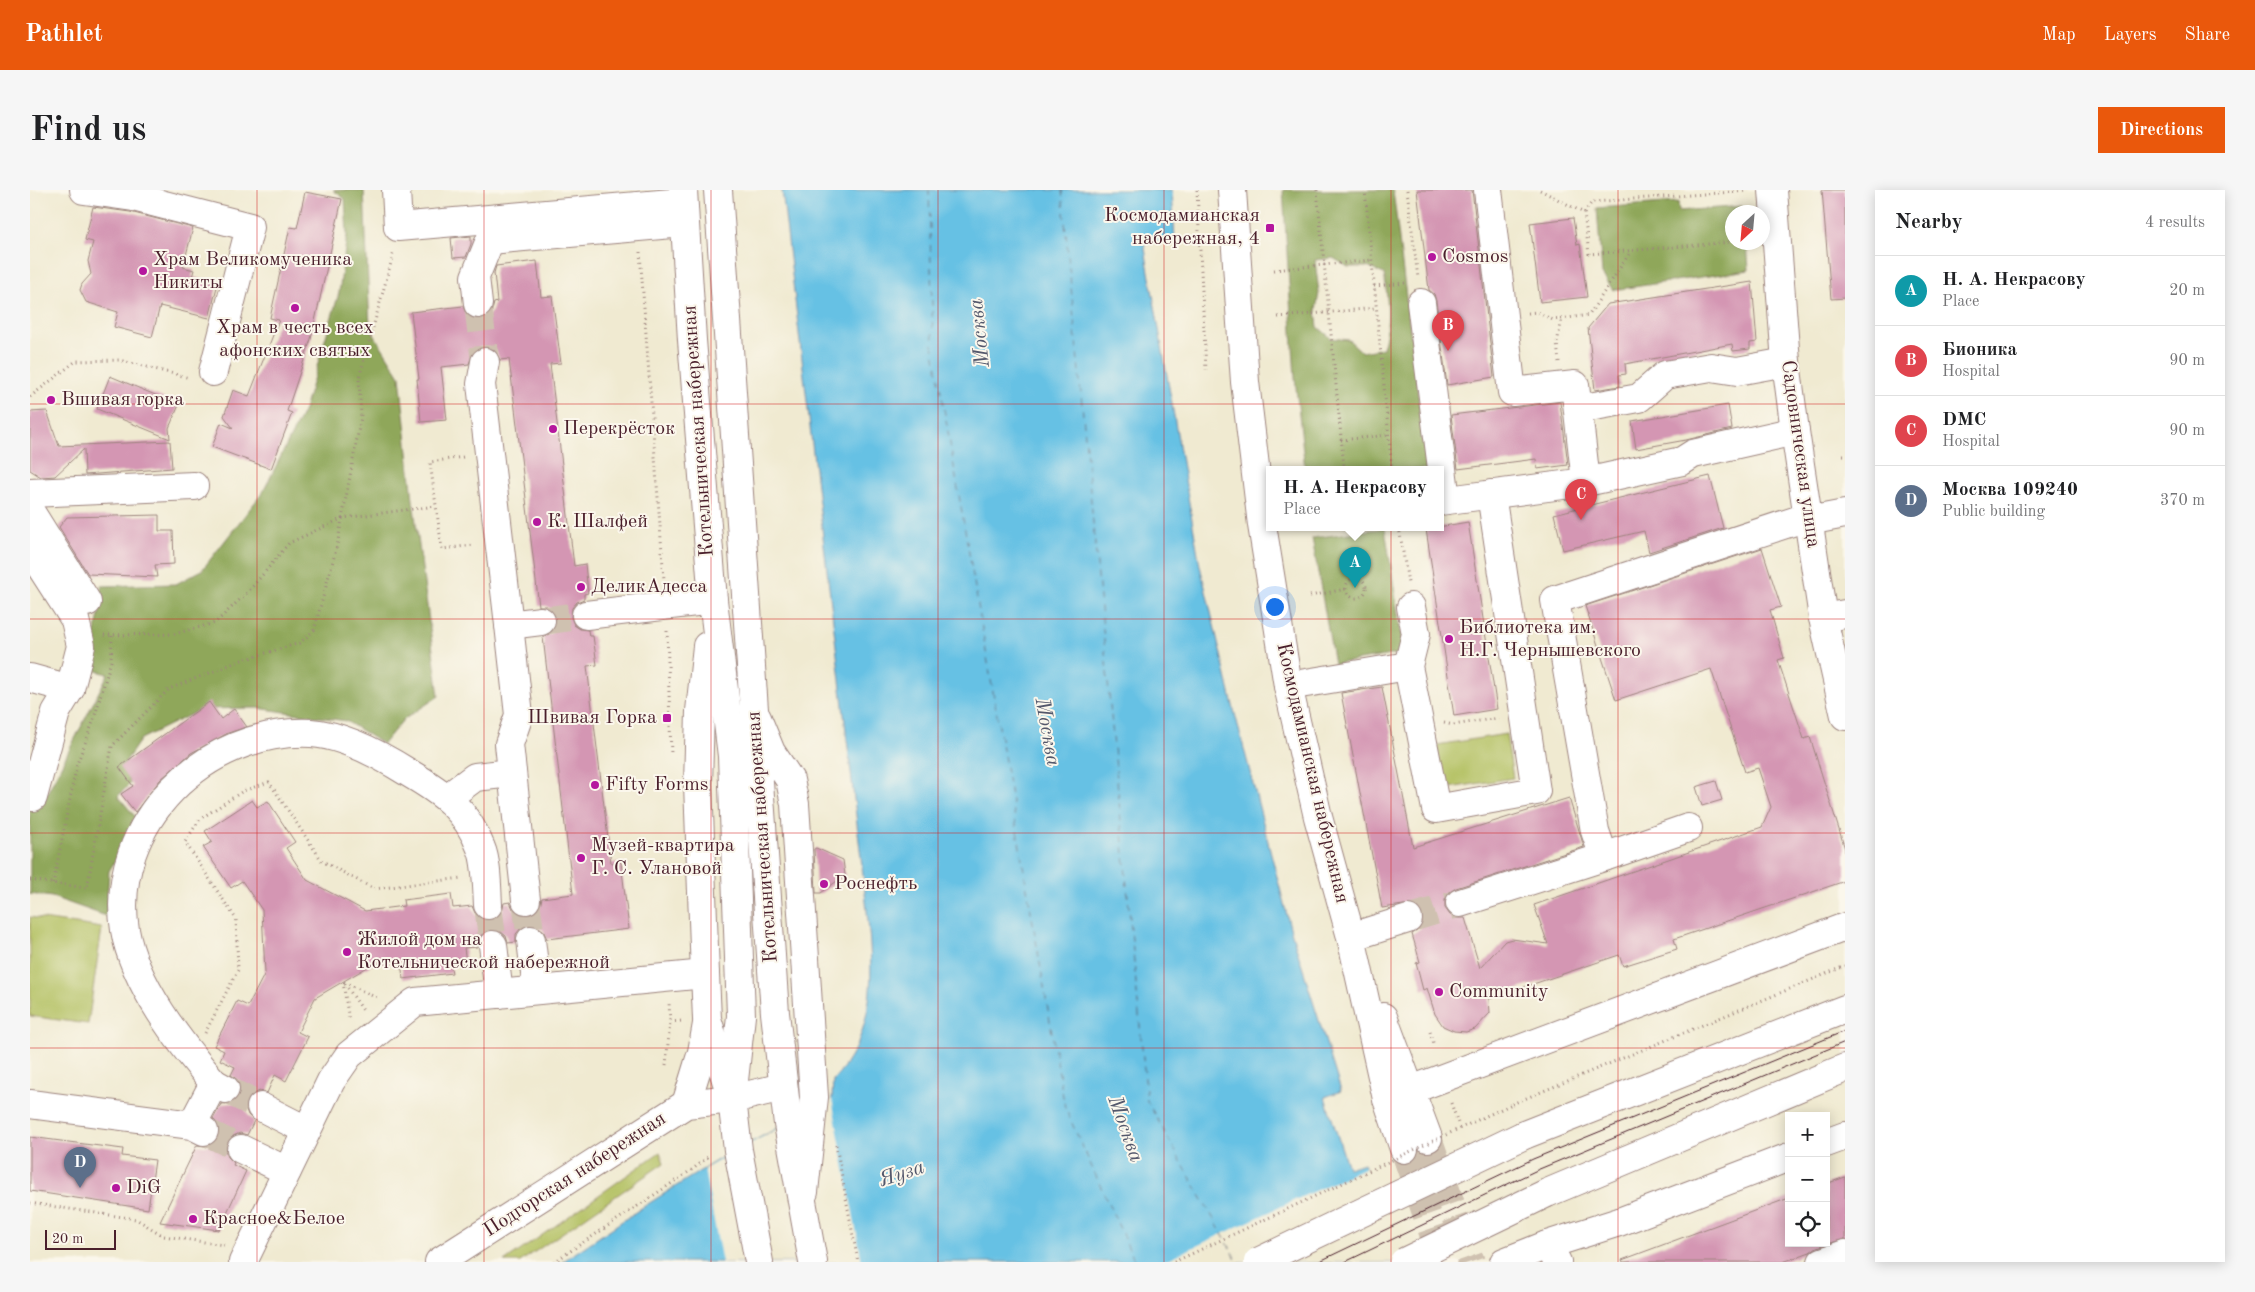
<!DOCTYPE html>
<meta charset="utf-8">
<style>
:root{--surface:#fff;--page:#f6f6f6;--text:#202124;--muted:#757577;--line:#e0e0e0;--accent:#ea580c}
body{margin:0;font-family:"Old Standard TT",serif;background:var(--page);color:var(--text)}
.controls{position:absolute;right:15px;bottom:15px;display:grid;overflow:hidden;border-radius:0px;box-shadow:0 2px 12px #0003}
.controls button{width:45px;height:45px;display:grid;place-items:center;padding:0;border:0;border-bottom:1px solid var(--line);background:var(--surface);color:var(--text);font:25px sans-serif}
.compass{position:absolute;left:1695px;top:15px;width:45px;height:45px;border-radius:50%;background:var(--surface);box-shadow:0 2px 12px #0003;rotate:206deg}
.scale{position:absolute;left:15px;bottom:12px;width:71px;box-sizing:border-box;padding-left:5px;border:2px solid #4a1f2b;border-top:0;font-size:14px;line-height:18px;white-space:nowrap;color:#4a1f2b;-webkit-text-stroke:4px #fbf7ec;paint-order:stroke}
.you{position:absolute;left:1244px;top:416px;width:18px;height:18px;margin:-12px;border:4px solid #fff;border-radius:50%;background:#1a73e8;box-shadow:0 0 0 8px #1a73e833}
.badge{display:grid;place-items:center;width:32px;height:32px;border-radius:50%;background:var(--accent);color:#fff;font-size:16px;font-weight:700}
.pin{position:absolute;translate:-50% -41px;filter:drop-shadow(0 1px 2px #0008)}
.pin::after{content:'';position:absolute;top:26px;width:18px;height:15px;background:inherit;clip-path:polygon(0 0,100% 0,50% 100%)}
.popup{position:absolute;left:1236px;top:276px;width:178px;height:65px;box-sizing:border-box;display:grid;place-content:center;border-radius:0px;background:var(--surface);filter:drop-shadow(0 1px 4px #0005);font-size:16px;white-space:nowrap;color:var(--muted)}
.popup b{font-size:19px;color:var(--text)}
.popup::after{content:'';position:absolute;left:50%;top:100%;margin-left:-10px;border:10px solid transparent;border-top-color:var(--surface)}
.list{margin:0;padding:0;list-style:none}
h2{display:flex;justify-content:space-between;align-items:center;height:65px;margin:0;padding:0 20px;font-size:21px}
h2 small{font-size:16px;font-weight:400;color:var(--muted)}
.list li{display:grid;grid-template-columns:32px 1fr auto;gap:15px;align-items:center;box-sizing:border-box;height:70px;padding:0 20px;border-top:1px solid var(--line)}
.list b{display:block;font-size:19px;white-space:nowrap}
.list p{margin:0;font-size:16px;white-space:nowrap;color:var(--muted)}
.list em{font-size:16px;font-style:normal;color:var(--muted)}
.icon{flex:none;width:28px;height:28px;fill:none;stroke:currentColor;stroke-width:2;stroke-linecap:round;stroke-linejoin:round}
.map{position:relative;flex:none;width:1815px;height:1072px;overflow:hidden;border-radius:0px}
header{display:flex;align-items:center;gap:30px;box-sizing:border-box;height:70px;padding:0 25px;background:var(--accent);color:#fff}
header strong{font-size:24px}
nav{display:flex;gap:28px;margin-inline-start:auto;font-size:18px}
.intro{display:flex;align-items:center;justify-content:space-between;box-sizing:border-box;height:120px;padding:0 30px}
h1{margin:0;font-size:35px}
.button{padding:12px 22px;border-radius:0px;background:var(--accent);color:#fff;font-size:18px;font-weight:700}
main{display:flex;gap:30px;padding:0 30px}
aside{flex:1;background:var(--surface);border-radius:0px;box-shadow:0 2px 12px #0003}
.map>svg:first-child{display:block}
</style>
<header>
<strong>Pathlet</strong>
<nav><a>Map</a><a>Layers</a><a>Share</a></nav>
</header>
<div class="intro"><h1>Find us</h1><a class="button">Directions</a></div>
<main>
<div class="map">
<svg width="1815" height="1072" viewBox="0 0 1815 1072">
<rect width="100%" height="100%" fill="#fbf7ec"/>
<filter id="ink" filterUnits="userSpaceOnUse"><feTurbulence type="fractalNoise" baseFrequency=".02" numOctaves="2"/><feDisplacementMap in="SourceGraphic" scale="10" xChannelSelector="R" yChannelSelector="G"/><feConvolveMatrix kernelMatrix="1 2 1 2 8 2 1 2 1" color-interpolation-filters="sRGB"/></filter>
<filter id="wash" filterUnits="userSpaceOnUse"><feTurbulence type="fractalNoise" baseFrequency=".0096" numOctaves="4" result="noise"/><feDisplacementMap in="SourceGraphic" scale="20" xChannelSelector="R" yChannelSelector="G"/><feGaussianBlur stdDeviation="1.12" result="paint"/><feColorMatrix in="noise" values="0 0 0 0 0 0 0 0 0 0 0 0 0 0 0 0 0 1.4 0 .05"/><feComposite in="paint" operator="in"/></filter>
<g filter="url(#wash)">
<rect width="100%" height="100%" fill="#f0ead1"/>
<!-- green -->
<g fill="#b4c164" stroke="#7f7048">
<polygon points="1476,544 1483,588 1413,599 1407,555"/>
<polygon points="0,727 72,738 58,834 0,826"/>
<polygon points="630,962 634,973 490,1072 474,1072"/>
</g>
<!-- forest -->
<g fill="#8fa75a" stroke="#6c6342" fill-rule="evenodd">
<polygon points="303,0 334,0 340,138 370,186 383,310 409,506 373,530 353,554 316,531 228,518 172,519 111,549 93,575 100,594 88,606 109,631 79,681 76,726 22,707 0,704 0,619 9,619 78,484 57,478 73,407 71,396 146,394 172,380 233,302 274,220 309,103 317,45 315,9"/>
<path d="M1253,0H1363L1397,279H1275L1265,188ZM1303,68L1318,77H1337L1354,84C1358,108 1360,134 1353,158L1332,162L1319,150L1301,148L1288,137L1286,120L1289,103L1285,70Z"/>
<polygon points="1648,12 1649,21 1713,16 1714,22 1702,22 1702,52 1717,53 1719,80 1583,100 1572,84 1567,18"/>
<polygon points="1355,338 1374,463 1304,474 1282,348"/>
</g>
<!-- water -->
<path fill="#66c1e4" stroke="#587088" d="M752,0H1142L1145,51L1114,53L1170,376L1204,520L1261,741L1311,901L1295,907L1318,978L1334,973L1365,1072H532L610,1019L686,971L802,909L803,890C854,836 841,761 834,693Z"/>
<!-- pier -->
<g fill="#f0ead1">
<polygon points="802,909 832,1072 692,1072 674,979"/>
<polygon points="1338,976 1368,1072 1132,1072"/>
</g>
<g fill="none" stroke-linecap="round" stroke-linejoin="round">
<!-- ferry -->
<g stroke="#54586c" stroke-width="1" stroke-dasharray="6 5" stroke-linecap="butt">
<polyline points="899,0 903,155 1035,918 1105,1072"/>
<polyline points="1032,0 1117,911 1208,1072"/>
</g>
</g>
<g id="blocks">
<!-- building -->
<g fill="#d496b3">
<polygon points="1387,0 1442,0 1464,187 1417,195 1406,111 1404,104 1399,100"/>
<polygon points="1792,0 1815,0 1815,108 1801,109"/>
<polygon points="275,2 312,9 281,149 257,221 262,223 241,279 182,257 191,233 203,238 194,226 203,200 219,206 249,130 240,128 260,37 267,38"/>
<polygon points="63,17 100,22 163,38 153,77 164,80 162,87 188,93 179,128 130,116 122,147 84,137 88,122 56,112 50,100 52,94 61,84 58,71 63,52 55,50"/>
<polygon points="1543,28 1547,55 1550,54 1557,107 1510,112 1500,33"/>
<polygon points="441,46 441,54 436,67 423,68 421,48"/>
<polygon points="507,71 511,107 522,106 531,173 520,174 544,376 555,374 558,403 554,404 554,409 547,412 542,418 541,427 544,435 550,439 558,440 559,446 563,446 567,475 557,476 581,673 591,672 599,739 517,749 513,740 507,736 500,734 491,738 486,744 486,752 478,753 476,746 470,741 461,740 454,742 449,748 447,757 434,758 436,772 420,773 422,783 373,789 371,771 341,775 285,808 268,842 278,847 256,891 245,885 237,903 230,901 222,904 217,909 215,917 218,925 224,931 217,945 210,943 203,946 197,953 195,960 198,967 204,973 203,975 216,981 189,1040 130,1032 167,955 175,956 182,954 188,948 190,940 183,929 191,914 203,913 209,906 211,898 209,891 201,885 205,877 190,870 194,861 184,856 207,811 218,816 235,783 232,720 212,691 201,698 173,657 182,652 175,641 222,610 227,617 238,611 265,652 256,658 277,690 335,721 374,716 373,710 421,704 423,718 442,716 445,723 450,729 459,731 467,728 472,723 474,713 480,712 483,719 489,724 498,725 506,722 510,717 512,708 543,704 513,447 521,443 525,438 526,430 523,421 517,416 509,416 479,169 470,170 465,160 458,157 450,157 443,162 439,174 411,177 417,230 391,232 387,189 389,189 381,122 433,116 436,124 441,128 449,130 457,127 462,121 464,113 467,112 464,83 466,76"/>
<polygon points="1722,92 1727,152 1720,153 1720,159 1703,161 1702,154 1595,174 1596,184 1589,185 1590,196 1565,200 1558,138 1578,114"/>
<polygon points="80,186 149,215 139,238 140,249 67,219"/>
<polygon points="1530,212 1538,275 1507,279 1506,269 1428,279 1421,225"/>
<polygon points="1698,215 1702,239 1656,250 1606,259 1602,231"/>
<polygon points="17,221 29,256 140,251 142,278 55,285 54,259 25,286 11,287 0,280 0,222"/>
<polygon points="1680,286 1693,338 1619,362 1614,341 1533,360 1524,324"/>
<polygon points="129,325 129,341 143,341 144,374 125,375 127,387 58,384 29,337 37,327"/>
<polygon points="1438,332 1467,519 1424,526 1396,339"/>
<polygon points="1732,358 1751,417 1740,420 1754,468 1748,470 1774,549 1780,547 1815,659 1815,691 1644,749 1647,759 1593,776 1589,765 1459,809 1460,823 1445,839 1436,842 1424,841 1413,836 1405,824 1397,798 1393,800 1386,773 1390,772 1382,744 1390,739 1393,732 1393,724 1388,717 1381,714 1352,718 1311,503 1352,497 1383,657 1539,608 1554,657 1426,698 1418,703 1415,710 1415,718 1420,725 1426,728 1435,728 1450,778 1475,751 1482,749 1518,754 1504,715 1732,637 1741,617 1728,578 1715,582 1681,479 1586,510 1555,416"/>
<polygon points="179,512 191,529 204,519 217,537 198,543 161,563 130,590 105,622 91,604 103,596 89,577"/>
<polygon points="1686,591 1692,610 1672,616 1666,597"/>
<polygon points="786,658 813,670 815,685 791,703 786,703 784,659"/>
<polygon points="0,947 93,959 92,966 125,970 118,1019 0,1001"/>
<polygon points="1815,987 1815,1049 1787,1057 1780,1062 1753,1072 1593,1072 1592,1070 1759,1008 1759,1053 1796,1053 1796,994"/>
</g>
</g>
</g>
<g filter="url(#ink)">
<use href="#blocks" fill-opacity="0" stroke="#9d847e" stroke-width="1"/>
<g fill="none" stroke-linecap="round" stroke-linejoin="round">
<!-- minor-tunnel -->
<g stroke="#cfc1b0" stroke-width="28" stroke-dasharray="28 14" stroke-linecap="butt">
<polyline points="448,114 455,172"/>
<polyline points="511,431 556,425"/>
<polyline points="496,710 501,750"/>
<polyline points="458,715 463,755"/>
<polyline points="1378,729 1430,713"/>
<polyline points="195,899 231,917"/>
<polyline points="174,941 211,959"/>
</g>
<!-- major-tunnel -->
<g stroke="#cfc1b0" stroke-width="28" stroke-dasharray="28 14" stroke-linecap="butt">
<polyline points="1398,948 1441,1072"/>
<polyline points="1374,959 1413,1072"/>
</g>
<defs>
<g id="minor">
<polyline points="54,0 103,7 220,37 183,182"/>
<polyline points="366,0 368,37 653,12"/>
<polyline points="1458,0 1482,202 1545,195 1556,292"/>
<polyline points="1743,0 1756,172 1765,241 1793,428 1815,526"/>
<polyline points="1391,113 1416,310"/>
<polyline points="448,114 445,87 460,50 654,33"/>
<polyline points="455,172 451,194 479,435 511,431"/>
<polyline points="1548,219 1609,208 1635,185 1681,177 1707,181 1756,172"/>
<polyline points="0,303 164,296"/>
<polyline points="1410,311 1556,292 1652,271 1663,264 1765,241"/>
<polyline points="0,321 57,412"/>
<polyline points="1778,331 1815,324"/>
<polyline points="0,360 45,430 51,456 40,499 26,522 3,607 0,606"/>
<polyline points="1381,417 1386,444 1378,476 1406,619 1506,601 1461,304"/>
<polyline points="556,425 683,410"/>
<polyline points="1793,428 1815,424"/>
<polyline points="479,435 489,525 479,554 496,710"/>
<polyline points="0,488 40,499"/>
<polyline points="1258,496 1378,476"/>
<polyline points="727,528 741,562 760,590 765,614 784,907 774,1002"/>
<polyline points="417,608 445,587 482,583"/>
<polyline points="1658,638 1574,667 1565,641 1525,410 1777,327"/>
<polyline points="1430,713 1574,667"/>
<polyline points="1321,747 1378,729"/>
<polyline points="501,750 507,800"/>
<polyline points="463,755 469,804"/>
<path d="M184,893C150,853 104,794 95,740C78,633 176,538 281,543C314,545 352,566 379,583C413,603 436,619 451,658C457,672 457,698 458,715"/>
<polyline points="0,914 162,935 174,941"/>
<polyline points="231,917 276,940"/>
<polyline points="162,935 184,893 195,899"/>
<polyline points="211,959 257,981"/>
<polyline points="1517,1055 1527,1072"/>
<polyline points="213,1072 301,891 319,865 385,812 675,784"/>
<polyline points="1792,1072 1815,1064"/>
</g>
<g id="major">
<polyline points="653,0 662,150 683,410 702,566 711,826 702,909 708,960 729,1072"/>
<polyline points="688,0 745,823 758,934 783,1072"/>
<polyline points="1202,0 1215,192 1232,335 1258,496 1288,627 1321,747 1357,909 1374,959"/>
<polyline points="677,456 670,521 668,594 675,784 677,829 699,899"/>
<polyline points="1353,827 1398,948"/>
<polyline points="1357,909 1815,737"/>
<polyline points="656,914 672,862 677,834"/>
<polyline points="1494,945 1815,819"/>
<polyline points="1796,953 1815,946"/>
<polyline points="1517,1003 1815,878"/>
<polyline points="409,1072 656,914 702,909 753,897"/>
<polyline points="1474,1072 1517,1055 1589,1032 1759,967"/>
</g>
</defs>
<!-- minor casing -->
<use href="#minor" stroke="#9d847e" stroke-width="30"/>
<!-- major casing -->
<use href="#major" stroke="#9d847e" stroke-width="30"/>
<!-- path -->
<g stroke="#9d847e" stroke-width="3" stroke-dasharray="1 4" stroke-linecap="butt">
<polyline points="1167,0 1176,180"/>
<polyline points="1287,0 1314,277 1312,279"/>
<polyline points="1335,0 1362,279"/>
<polyline points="1377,0 1388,88"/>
<polyline points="1510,0 1554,23 1559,64 1702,52"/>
<polyline points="1554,23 1562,12 1717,1"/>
<polyline points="610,62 634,390"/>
<polyline points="1244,80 1341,70"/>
<polyline points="1344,96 1376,93"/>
<polyline points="1498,123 1507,122 1523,130 1559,125 1601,61"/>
<polyline points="1248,127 1346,118"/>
<polyline points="1529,172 1527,153 1532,129"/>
<polyline points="0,207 46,171 89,170 160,188"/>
<polyline points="1311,250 1359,245"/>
<polyline points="1813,265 1815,265"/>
<polyline points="433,267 400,272 412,359 444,355"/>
<polyline points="1369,337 1378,393"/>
<circle cx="1326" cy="398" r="10"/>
<polyline points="1280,406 1316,399"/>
<polyline points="637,441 641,565"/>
<polyline points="74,445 144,444 185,433 219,401 259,353 313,328 406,316"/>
<polyline points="1414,533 1423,535 1469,528"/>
<polyline points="0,690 57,698 82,556 139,499 212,470 270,453 284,440 307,356 331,227 329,188 364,62"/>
<polyline points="23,694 47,574 63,532 81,471 82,445"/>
<polyline points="313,792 319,831"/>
<polyline points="314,792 349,809"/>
<polyline points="315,794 334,822"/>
<polyline points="640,832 652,831"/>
<polyline points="1400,842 1404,856"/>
<polyline points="175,843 208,780 206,729 155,652 170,629 213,601 239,592 292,671 344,699 432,688"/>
<polyline points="636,875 640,832 639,812"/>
<polyline points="1421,913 1428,933"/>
<polyline points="1482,914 1815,776"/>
<polyline points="806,955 828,1072"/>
<polyline points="0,1013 106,1029 134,1046 194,1055"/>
<polyline points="524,1072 663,979 678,967"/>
</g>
<!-- minor -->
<use href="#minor" stroke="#fff" stroke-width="28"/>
<!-- major -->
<use href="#major" stroke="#fff" stroke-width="28"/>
<!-- tram -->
<g stroke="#4a1f2b" stroke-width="1">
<polyline points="1288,1072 1503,969 1815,841"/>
<polyline points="1315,1072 1507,980 1815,852"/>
</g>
<defs>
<g id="major-bridge">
<polyline points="1228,1072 1494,945"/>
<polyline points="1374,1072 1517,1003"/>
</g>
</defs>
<!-- major-bridge casing -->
<use href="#major-bridge" stroke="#9d847e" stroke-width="30" stroke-linecap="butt"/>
<!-- path-bridge -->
<polyline stroke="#9d847e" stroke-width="3" stroke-dasharray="1 4" stroke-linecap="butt" points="1144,1072 1482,914"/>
<!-- major-bridge -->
<use href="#major-bridge" stroke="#fff" stroke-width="28"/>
</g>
</g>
<!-- grid -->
<path fill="none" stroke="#d62828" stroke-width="1" stroke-opacity="0.55" d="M227,0V1072M454,0V1072M681,0V1072M908,0V1072M1134,0V1072M1361,0V1072M1588,0V1072M0,214H1815M0,429H1815M0,643H1815M0,858H1815"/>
<!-- markers -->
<g fill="#b5179e" stroke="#fbf7ec" stroke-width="2">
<rect x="1235" y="33" width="10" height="10" rx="2.5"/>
<circle cx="1402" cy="67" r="5"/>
<circle cx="113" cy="81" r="5"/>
<circle cx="265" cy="118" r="5"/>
<circle cx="21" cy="210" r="5"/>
<circle cx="523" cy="239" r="5"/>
<circle cx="507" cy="332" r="5"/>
<circle cx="551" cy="397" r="5"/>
<circle cx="1419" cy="449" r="5"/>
<rect x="632" y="523" width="10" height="10" rx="2.5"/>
<circle cx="565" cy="595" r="5"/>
<circle cx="551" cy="668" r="5"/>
<circle cx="794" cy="694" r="5"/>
<circle cx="317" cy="762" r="5"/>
<circle cx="1409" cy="802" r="5"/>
<circle cx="86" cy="998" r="5"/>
<circle cx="163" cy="1029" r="5"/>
</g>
<g text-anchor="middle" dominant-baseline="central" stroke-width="4" stroke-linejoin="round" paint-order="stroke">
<!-- poi labels -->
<g font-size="20" fill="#4a1f2b" stroke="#fbf7ec" text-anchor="start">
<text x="1230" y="26" text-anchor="end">Космодамианская<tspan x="1230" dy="23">набережная, 4</tspan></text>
<text x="1412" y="67">Cosmos</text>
<text x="123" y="70">Храм Великомученика<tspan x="123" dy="23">Никиты</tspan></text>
<text x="265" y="138" text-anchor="middle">Храм в честь всех<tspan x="265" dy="23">афонских святых</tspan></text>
<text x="31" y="210">Вшивая горка</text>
<text x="533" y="239">Перекрёсток</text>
<text x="517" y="332">К. Шалфей</text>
<text x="561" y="397">ДеликАдесса</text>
<text x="1429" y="438">Библиотека им.<tspan x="1429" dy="23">Н.Г. Чернышевского</tspan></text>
<text x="627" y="528" text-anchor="end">Швивая Горка</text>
<text x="575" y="595">Fifty Forms</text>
<text x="561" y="656">Музей-квартира<tspan x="561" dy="23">Г. С. Улановой</tspan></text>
<text x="804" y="694">Роснефть</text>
<text x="327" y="750">Жилой дом на<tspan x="327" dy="23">Котельнической набережной</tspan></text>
<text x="1419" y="802">Community</text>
<text x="96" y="998">DiG</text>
<text x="173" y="1029">Красное&amp;Белое</text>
</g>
<!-- street labels -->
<g font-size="20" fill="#4a1f2b" stroke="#fbf7ec">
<text transform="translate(669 241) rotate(-94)">Котельническая набережная</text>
<text transform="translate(1770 264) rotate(82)">Садовническая улица</text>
<text transform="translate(1282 583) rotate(77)">Космодамианская набережная</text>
<text transform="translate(733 647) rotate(-94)">Котельническая набережная</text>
<text transform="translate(545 985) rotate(-33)">Подгорская набережная</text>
</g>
<!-- water labels -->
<g font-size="21" font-style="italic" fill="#54586c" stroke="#fbf7ec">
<text transform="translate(950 143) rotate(-96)">Москва</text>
<text transform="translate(1017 542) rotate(80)">Москва</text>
<text transform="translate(1095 939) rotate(70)">Москва</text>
<text transform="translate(872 984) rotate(-18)">Яуза</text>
</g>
</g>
</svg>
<div class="controls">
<button>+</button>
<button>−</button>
<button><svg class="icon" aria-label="locate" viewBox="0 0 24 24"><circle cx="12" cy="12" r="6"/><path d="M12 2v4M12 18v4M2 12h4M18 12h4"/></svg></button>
</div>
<svg class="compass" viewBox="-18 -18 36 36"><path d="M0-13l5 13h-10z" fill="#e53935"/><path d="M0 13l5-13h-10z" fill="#757577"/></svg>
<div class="scale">20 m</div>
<div class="you"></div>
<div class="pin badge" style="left:1325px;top:398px;background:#0f9aa8">A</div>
<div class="popup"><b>Н. А. Некрасову</b>Place</div>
<div class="pin badge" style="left:1418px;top:161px;background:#e0444e">B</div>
<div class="pin badge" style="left:1551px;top:330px;background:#e0444e">C</div>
<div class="pin badge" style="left:50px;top:998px;background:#5c6f8a">D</div>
</div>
<aside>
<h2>Nearby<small>4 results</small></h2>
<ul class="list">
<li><span class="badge" style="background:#0f9aa8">A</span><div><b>Н. А. Некрасову</b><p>Place</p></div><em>20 m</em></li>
<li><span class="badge" style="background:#e0444e">B</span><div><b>Бионика</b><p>Hospital</p></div><em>90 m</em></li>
<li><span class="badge" style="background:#e0444e">C</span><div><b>DMC</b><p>Hospital</p></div><em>90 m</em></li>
<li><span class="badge" style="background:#5c6f8a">D</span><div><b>Москва 109240</b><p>Public building</p></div><em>370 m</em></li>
</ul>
</aside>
</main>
